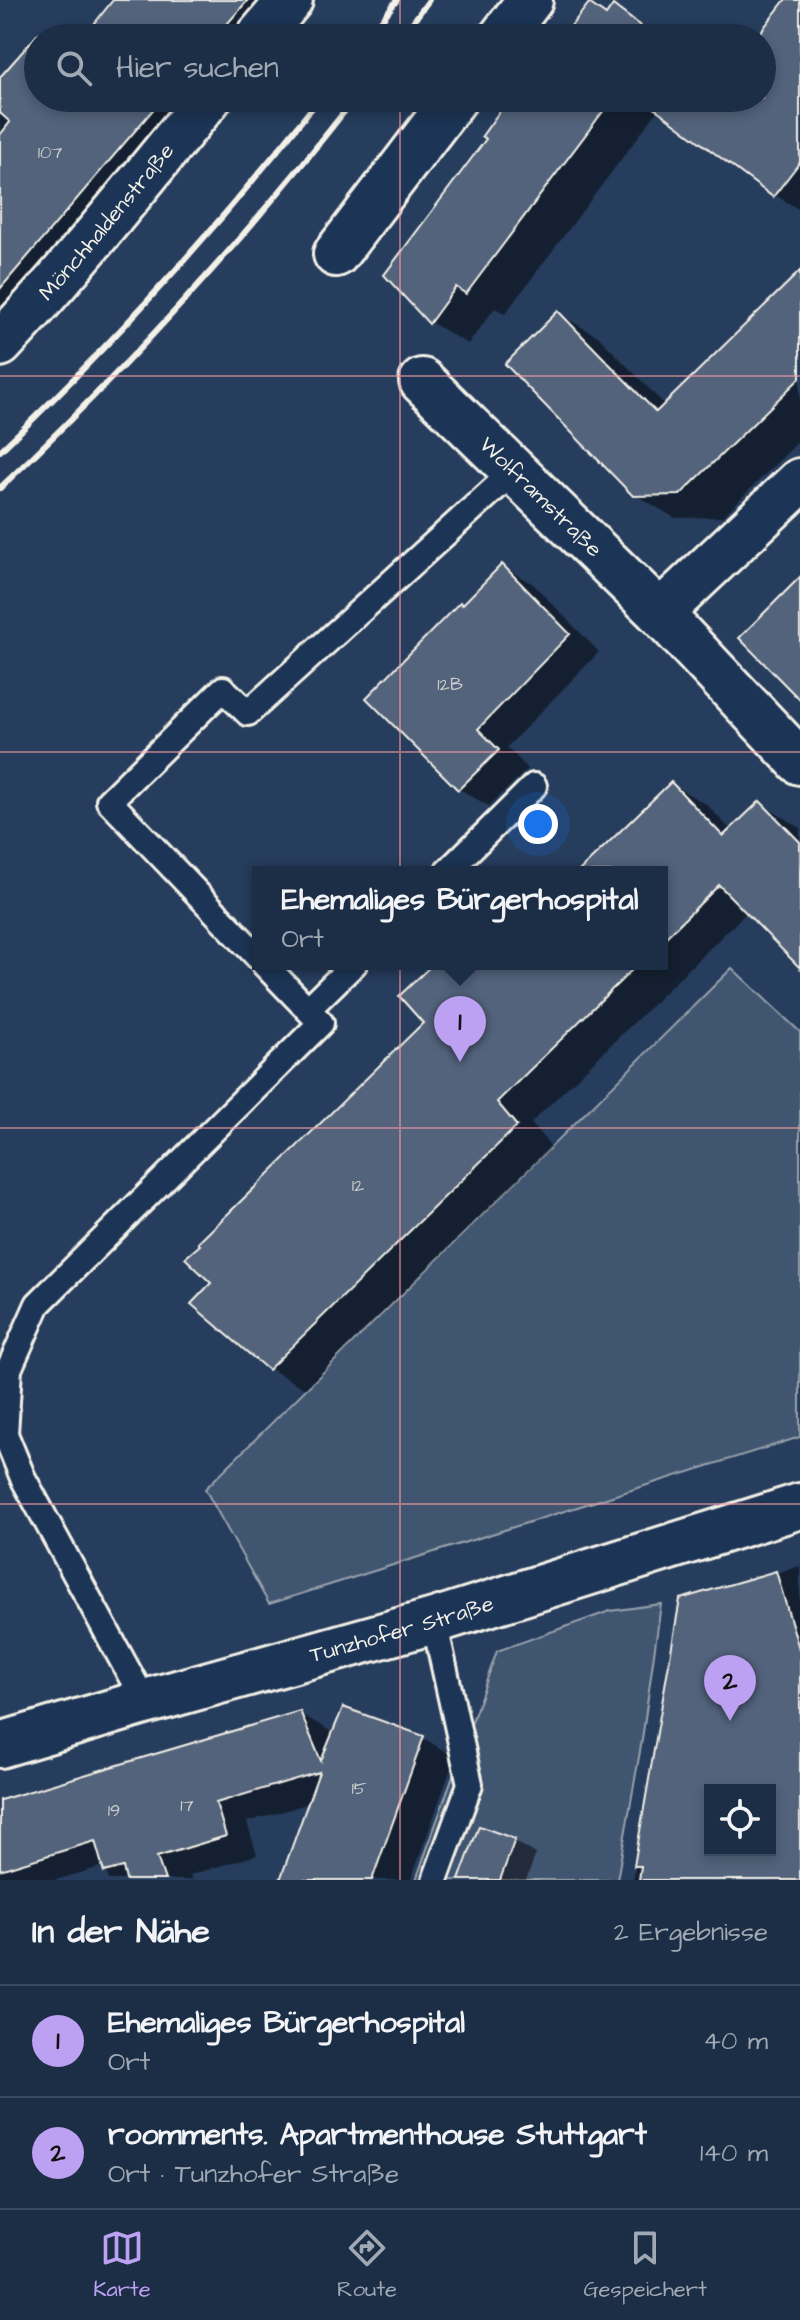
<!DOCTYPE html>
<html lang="de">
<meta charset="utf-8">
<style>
:root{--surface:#1c2e46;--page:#293a51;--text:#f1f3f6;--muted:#a0a8b3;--line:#3a4a5f;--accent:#bca0f2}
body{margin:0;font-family:"Architects Daughter",sans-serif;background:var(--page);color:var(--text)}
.controls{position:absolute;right:24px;bottom:24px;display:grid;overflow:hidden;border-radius:0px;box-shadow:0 4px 12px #0003}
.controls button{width:72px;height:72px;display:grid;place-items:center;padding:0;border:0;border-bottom:2px solid var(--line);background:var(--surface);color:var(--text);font:40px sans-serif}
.you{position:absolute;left:538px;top:824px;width:28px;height:28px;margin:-20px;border:6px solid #fff;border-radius:50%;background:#1a73e8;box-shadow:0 0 0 12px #1a73e833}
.badge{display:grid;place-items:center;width:52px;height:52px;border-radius:50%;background:var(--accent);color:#111;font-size:26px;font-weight:700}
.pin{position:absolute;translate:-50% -66px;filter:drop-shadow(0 2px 4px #0008)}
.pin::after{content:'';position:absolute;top:42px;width:28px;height:24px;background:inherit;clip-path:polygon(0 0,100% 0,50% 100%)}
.popup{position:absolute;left:252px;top:866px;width:416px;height:104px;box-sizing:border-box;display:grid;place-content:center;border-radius:0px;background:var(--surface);filter:drop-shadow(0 2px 6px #0005);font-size:26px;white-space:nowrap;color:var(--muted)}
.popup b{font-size:30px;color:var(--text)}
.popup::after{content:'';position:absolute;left:50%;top:100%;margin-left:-16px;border:16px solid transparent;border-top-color:var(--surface)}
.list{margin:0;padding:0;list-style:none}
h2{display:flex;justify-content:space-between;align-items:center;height:104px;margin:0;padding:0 32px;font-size:34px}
h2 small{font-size:26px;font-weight:400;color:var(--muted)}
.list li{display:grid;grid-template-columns:52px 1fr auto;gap:24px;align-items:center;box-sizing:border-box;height:112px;padding:0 32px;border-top:2px solid var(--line)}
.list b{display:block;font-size:30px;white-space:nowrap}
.list p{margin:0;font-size:26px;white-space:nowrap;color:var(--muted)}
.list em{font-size:26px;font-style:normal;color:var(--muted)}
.icon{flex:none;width:44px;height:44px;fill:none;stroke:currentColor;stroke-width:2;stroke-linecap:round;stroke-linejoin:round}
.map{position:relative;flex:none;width:800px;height:1880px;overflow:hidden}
.search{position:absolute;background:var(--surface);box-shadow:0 4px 12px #0003;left:24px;right:24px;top:24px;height:88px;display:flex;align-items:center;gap:20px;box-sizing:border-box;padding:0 28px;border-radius:44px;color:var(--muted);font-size:30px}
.sheet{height:328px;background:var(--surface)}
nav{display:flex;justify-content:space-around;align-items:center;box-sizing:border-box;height:112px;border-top:2px solid var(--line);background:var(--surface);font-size:22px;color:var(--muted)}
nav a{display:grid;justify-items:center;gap:4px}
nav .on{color:var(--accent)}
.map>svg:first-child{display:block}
</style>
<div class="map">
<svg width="800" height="1880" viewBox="0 0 800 1880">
<rect width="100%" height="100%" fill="#263d5d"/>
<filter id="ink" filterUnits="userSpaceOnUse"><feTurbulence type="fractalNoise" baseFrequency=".0125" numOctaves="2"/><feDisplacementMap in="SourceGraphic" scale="16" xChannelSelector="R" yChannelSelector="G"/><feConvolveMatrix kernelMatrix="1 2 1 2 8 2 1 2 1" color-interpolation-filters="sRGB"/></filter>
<g filter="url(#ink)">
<!-- green -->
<g fill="#40546f" stroke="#9aa2ac" stroke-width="2">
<polygon points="732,968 800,1032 800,1437 269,1604 205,1489"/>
<polygon points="661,1604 642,1740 617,1880 416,1880 497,1651 610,1611"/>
</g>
<!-- shadow -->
<g fill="#0007" fill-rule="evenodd">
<polygon points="109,0 267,0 242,38 84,38 113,4"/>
<polygon points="786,0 800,0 800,210 775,195 659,109 505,314 495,308 468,344 430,322 520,98 762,98 762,80"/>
<polygon points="614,8 663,38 565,38 608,16"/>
<polygon points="38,46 38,98 191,98 0,319 0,80"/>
<polygon points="800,275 800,440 722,517 675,518 634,494 559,314 599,337 666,406"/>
<polygon points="503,567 533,584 599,652 507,747 528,769 489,806 459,789 463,606"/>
<polygon points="671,784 706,804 732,831 760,803 800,828 800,965 748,911 531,1123 551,1147 305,1389 269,1368 426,1023 436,964 662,964 662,872 581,872"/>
<path d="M800,1566V1880H633L682,1601ZM710,1790H770V1850H710Z"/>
<polygon points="299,1713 334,1733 423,1738 455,1757 411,1880 282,1880 310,1803 247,1822 257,1855 190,1875 192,1880 109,1880 104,1866 56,1880 0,1880 0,1802"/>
<polygon points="480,1829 514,1841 536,1854 526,1880 463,1880"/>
</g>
<!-- building -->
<g fill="#52647b" stroke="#f4f1e8" stroke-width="2" fill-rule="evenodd">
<polygon points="113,0 248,0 215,38 110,38 94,24"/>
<polygon points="785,0 800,0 800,162 773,197 641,98 762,98 762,38 756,38"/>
<polygon points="589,3 606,15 613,5 656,38 556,38 563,28 567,31"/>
<polygon points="38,34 38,98 163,98 0,289 0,135 10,122 0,113 0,77"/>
<polygon points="509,98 613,98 466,294 456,287 429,324 384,275 486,139 482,136"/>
<polygon points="800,271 800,378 680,495 633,496 505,364 558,311 656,412"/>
<polygon points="502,564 570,634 478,729 499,750 458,790 366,698 460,602 462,605"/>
<polygon points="800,577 800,700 739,638"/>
<polygon points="671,782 723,836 760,801 800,842 800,968 719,885 662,941 662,872 578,872"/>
<polygon points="433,964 638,964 497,1102 517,1126 268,1370 191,1304 211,1283 185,1258 200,1245 198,1243 423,1023 399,996"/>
<path d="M776,1571L800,1652V1880H639L641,1866H634L680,1599ZM710,1790H770V1850H710Z"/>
<polygon points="343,1707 424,1736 372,1880 280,1880 319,1772 216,1803 226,1836 157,1857 165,1880 126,1880 123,1867 104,1872 95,1841 0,1870 0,1800 300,1711 321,1761"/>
<polygon points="479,1826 515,1839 500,1880 459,1880"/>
</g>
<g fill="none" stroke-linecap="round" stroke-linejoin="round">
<defs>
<g id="lane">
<polyline points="447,872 534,786"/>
<polyline points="258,957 109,801 223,689 248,713 514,471"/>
<polyline points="308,1009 354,964"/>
<polyline points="434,1621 470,1784 435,1880"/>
<polyline points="145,1702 23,1478 5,1434 9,1369 38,1304 321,1023 264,964"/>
</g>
<g id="street">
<polyline points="258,38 290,0"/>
<polyline points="501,38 530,0"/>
<polyline points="336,254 455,98"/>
<path id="s1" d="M0,344C74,266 140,181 209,98"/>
<path id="s2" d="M422,381L660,613L800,762"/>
<polyline points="660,613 800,481"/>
<path id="s3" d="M0,1745L145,1702L434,1621L800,1506"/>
</g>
</defs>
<!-- lane casing -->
<use href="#lane" stroke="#f4f1e8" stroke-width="30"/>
<!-- street casing -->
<use href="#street" stroke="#f4f1e8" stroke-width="50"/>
<!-- lane -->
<use href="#lane" stroke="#1d3557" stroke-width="24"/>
<!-- street -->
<use href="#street" stroke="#1d3557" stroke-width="44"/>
<!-- rail -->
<g stroke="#f4f1e8" stroke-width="6">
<polyline points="368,38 397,0"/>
<polyline points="401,38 429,0"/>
<path d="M0,451C115,342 222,222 320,98"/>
<path d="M0,488C128,367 247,237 355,98"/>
</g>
</g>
</g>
<!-- grid -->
<path fill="none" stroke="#ff9aa2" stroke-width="2" stroke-opacity="0.55" d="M400,0V38M400,98V1880M0,376H800M0,752H800M0,1128H800M0,1504H800"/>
<g text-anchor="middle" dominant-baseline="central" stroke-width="7" stroke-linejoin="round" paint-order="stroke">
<!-- number labels -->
<g font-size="18" fill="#cccecd">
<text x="50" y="152">107</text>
<text x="450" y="684">12B</text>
<text x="358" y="1185">12</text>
<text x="359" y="1788">15</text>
<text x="187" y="1805">17</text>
<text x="114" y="1810">19</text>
</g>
<!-- street labels -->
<g font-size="22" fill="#f4f1e8" stroke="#1d3557">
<text stroke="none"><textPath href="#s1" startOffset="162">Mönchhaldenstraße</textPath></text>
<text stroke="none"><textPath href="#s2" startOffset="166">Wolframstraße</textPath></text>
<text stroke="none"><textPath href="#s3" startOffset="418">Tunzhofer Straße</textPath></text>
</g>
</g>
</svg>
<div class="controls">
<button><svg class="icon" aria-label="locate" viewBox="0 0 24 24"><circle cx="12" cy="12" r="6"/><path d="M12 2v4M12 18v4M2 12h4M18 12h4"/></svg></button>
</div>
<div class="you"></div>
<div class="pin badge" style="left:460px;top:1062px">1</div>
<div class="popup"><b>Ehemaliges Bürgerhospital</b>Ort</div>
<div class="pin badge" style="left:730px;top:1721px">2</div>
<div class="search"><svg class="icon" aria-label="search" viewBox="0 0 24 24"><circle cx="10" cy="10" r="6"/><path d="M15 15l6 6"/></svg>Hier suchen</div>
</div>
<section class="sheet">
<h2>In der Nähe<small>2 Ergebnisse</small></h2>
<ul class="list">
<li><span class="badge">1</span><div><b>Ehemaliges Bürgerhospital</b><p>Ort</p></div><em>40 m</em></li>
<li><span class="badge">2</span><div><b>roomments. Apartmenthouse Stuttgart</b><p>Ort · Tunzhofer Straße</p></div><em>140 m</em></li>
</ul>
</section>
<nav>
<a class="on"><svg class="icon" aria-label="map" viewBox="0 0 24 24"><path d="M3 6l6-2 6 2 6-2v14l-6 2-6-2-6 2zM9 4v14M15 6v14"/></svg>Karte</a>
<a><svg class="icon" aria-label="directions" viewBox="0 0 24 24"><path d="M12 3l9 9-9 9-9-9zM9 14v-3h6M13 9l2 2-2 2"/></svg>Route</a>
<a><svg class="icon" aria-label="saved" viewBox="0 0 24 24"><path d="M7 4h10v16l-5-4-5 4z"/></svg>Gespeichert</a>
</nav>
